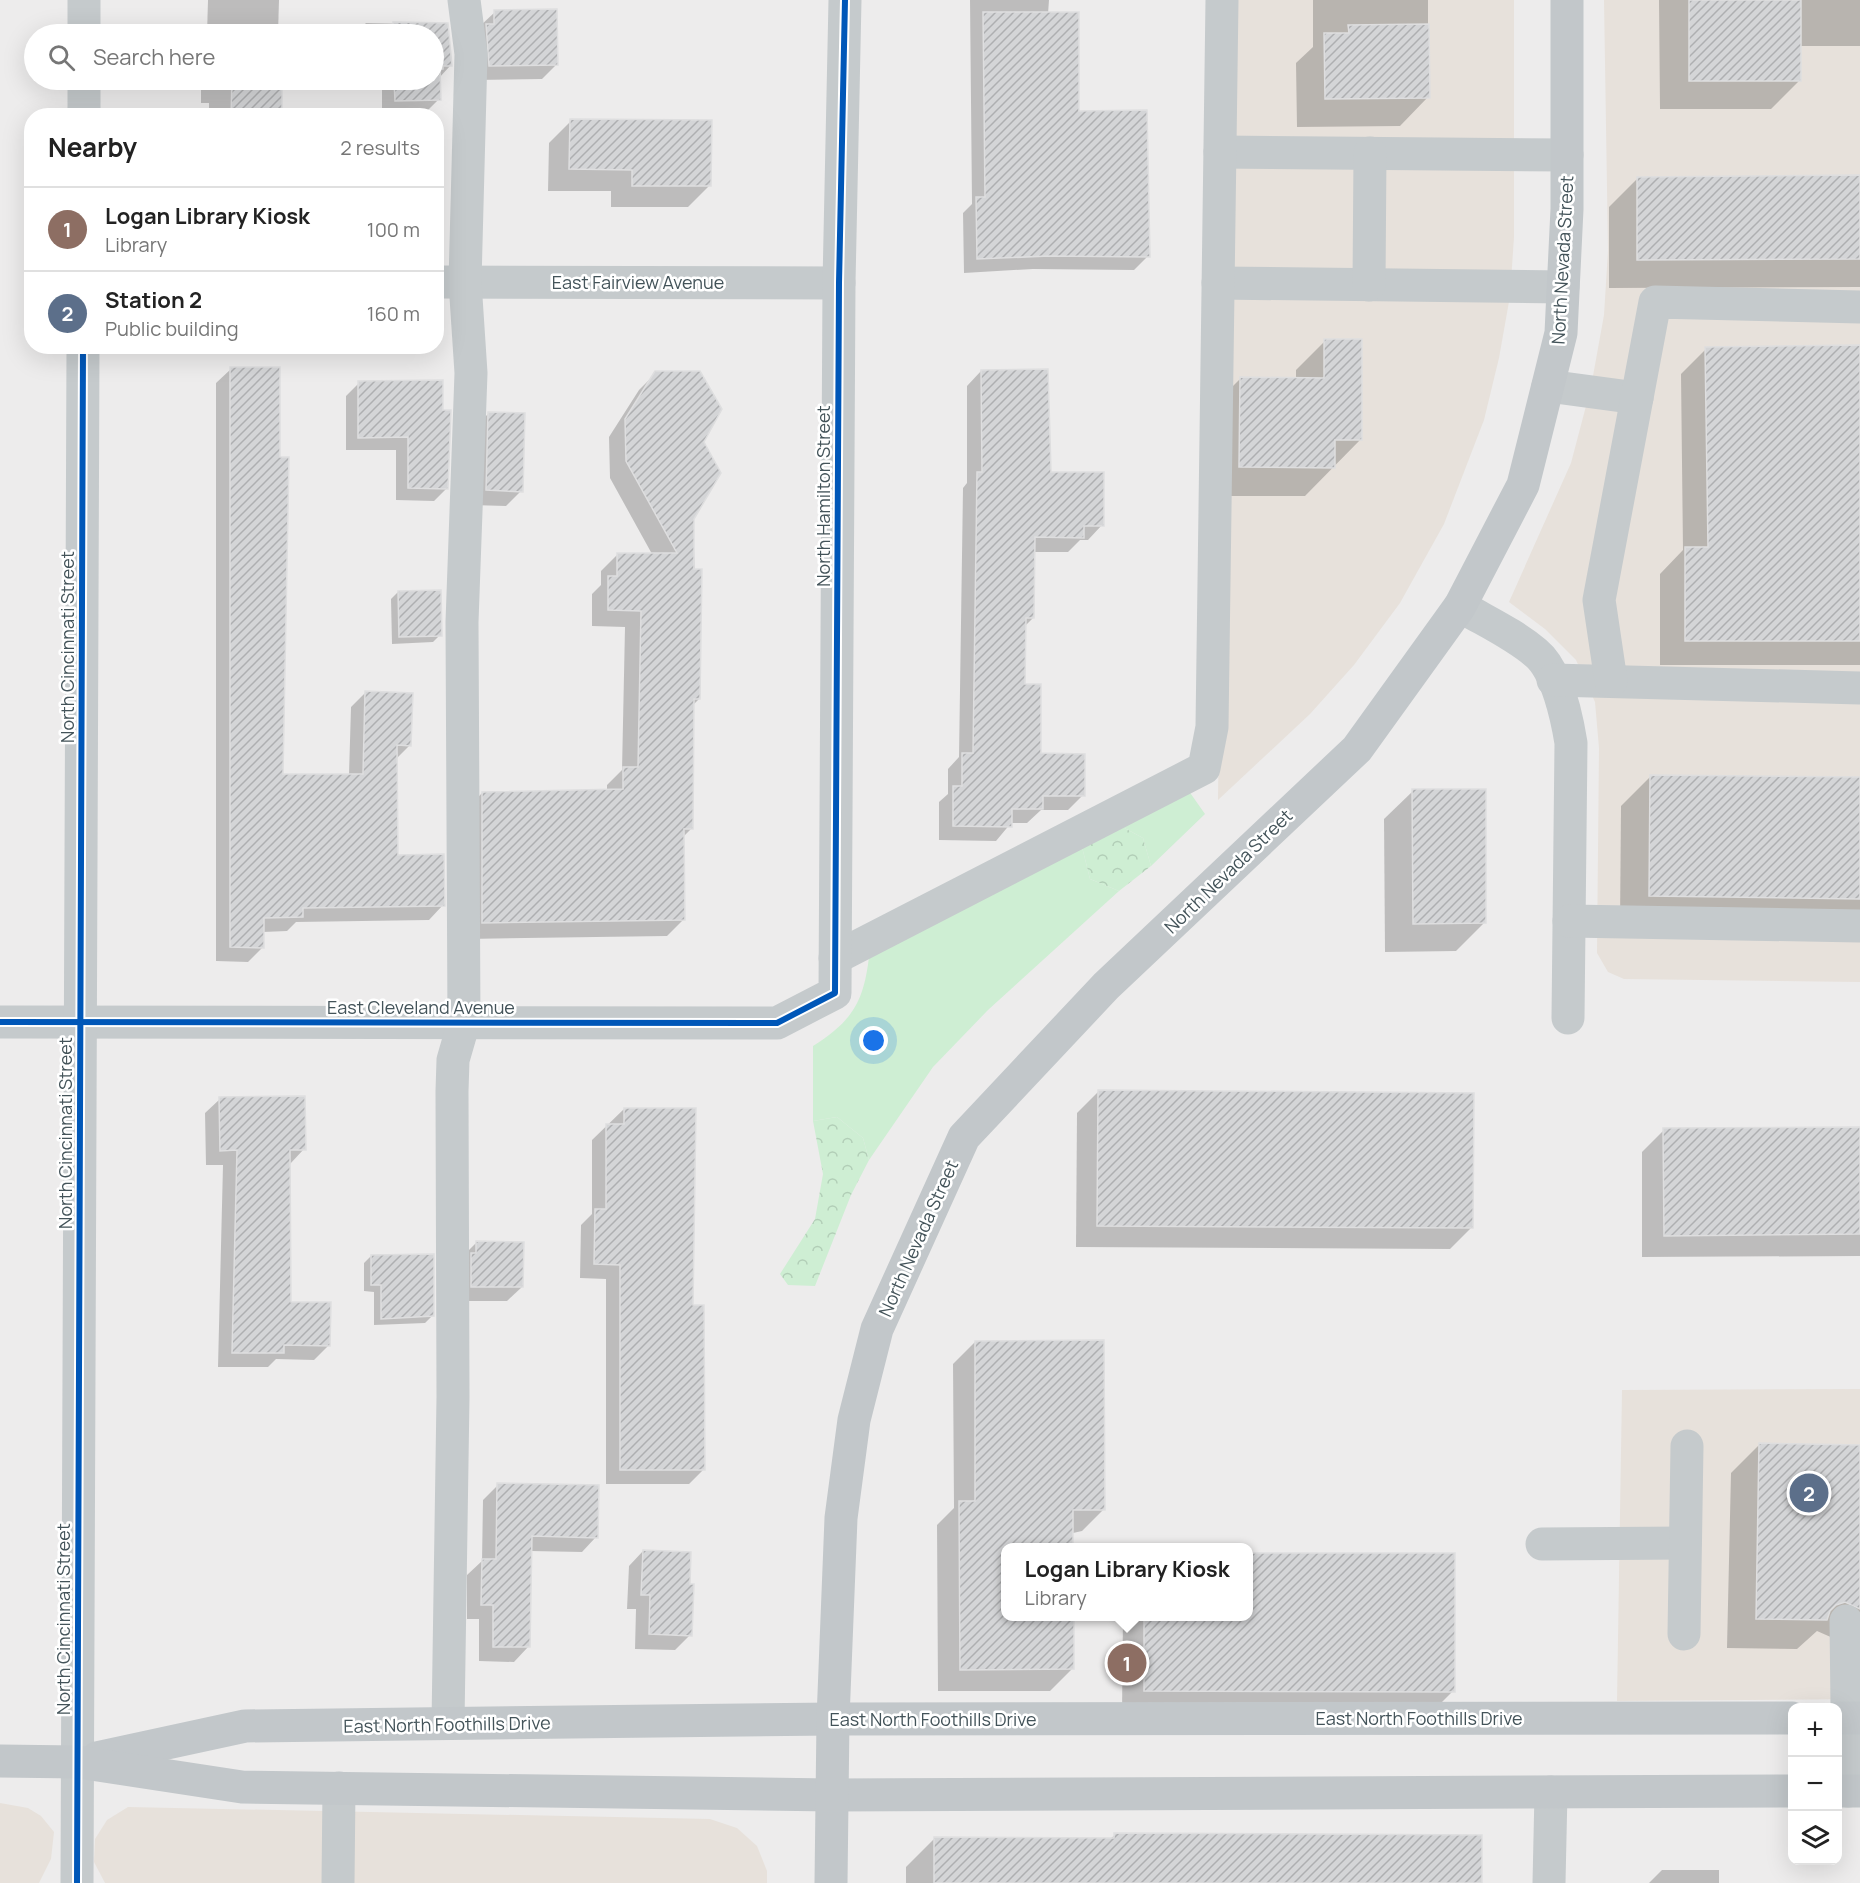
<!DOCTYPE html>
<meta charset="utf-8">
<style>
:root{--surface:#fff;--page:#f2f2f2;--text:#222;--muted:#767676;--line:#e0e0e0;--accent:#7c3aed}
body{margin:0;font-family:Manrope,sans-serif;background:var(--page);color:var(--text)}
.controls{position:absolute;right:18px;bottom:18px;display:grid;overflow:hidden;border-radius:12px;box-shadow:0 6px 24px #0002}
.controls button{width:54px;height:54px;display:grid;place-items:center;padding:0;border:0;border-bottom:2px solid var(--line);background:var(--surface);color:var(--text);font:30px sans-serif}
.you{position:absolute;left:874px;top:1041px;width:21px;height:21px;margin:-15px;border:4px solid #fff;border-radius:50%;background:#1a73e8;box-shadow:0 0 0 9px #1a73e833}
.badge{display:grid;place-items:center;width:39px;height:39px;border-radius:50%;background:var(--accent);color:#fff;font-size:20px;font-weight:700}
.pin{position:absolute;translate:-50% -50%;border:3px solid #fff;box-shadow:0 2px 6px #0006}
.popup{position:absolute;left:1001px;top:1543px;width:252px;height:78px;box-sizing:border-box;display:grid;place-content:center;border-radius:12px;background:var(--surface);filter:drop-shadow(0 2px 4px #0005);font-size:20px;white-space:nowrap;color:var(--muted)}
.popup b{font-size:22px;color:var(--text)}
.popup::after{content:'';position:absolute;left:50%;top:100%;margin-left:-12px;border:12px solid transparent;border-top-color:var(--surface)}
.list{margin:0;padding:0;list-style:none}
h2{display:flex;justify-content:space-between;align-items:center;height:78px;margin:0;padding:0 24px;font-size:26px}
h2 small{font-size:20px;font-weight:400;color:var(--muted)}
.list li{display:grid;grid-template-columns:39px 1fr auto;gap:18px;align-items:center;box-sizing:border-box;height:84px;padding:0 24px;border-top:2px solid var(--line)}
.list b{display:block;font-size:22px;white-space:nowrap}
.list p{margin:0;font-size:20px;white-space:nowrap;color:var(--muted)}
.list em{font-size:20px;font-style:normal;color:var(--muted)}
.icon{flex:none;width:33px;height:33px;fill:none;stroke:currentColor;stroke-width:2;stroke-linecap:round;stroke-linejoin:round}
.map{position:relative;flex:none;width:1860px;height:1883px;overflow:hidden}
.search{position:absolute;background:var(--surface);box-shadow:0 6px 24px #0002;left:24px;top:24px;width:420px;height:66px;display:flex;align-items:center;gap:15px;box-sizing:border-box;padding:0 21px;border-radius:33px;color:var(--muted);font-size:22px}
.panel{position:absolute;background:var(--surface);box-shadow:0 6px 24px #0002;left:24px;top:108px;width:420px;height:246px;border-radius:24px}
.map>svg:first-child{display:block}
</style>
<div class="map">
<svg width="1860" height="1883" viewBox="0 0 1860 1883">
<defs>
<pattern id="forest-crowns" width="20" height="18" patternUnits="userSpaceOnUse" patternTransform="scale(1.5)"><rect width="20" height="18" fill="#ceeed3"/><path d="M2 6a3 3 0 1 1 6 0M12 15a3 3 0 1 1 6 0" fill="none" stroke="#b2ceb7"/></pattern>
<pattern id="building-hatch" width="6" height="6" patternUnits="userSpaceOnUse" patternTransform="scale(1.5)"><rect width="6" height="6" fill="#d4d5d7"/><path d="M-1 1l2-2M0 6l6-6M5 7l2-2" fill="none" stroke="#aeafb1"/></pattern>
</defs>
<rect width="100%" height="100%" fill="#edecec"/>
<!-- commercial -->
<g fill="#e7e1db">
<polygon points="1228,0 1514,0 1514,237 1510,296 1499,358 1484,420 1444,524 1400,603 1354,665 1310,714 1218,800"/>
<polygon points="1604,0 1860,0 1860,982 1624,979 1608,972 1597,953 1599,748 1595,702 1576,660 1545,629 1509,602 1571,463 1591,387 1604,315 1608,251"/>
<polygon points="1860,1389 1860,1699 1617,1701 1622,1390"/>
<polygon points="0,1803 28,1808 41,1816 54,1832 51,1859 39,1883 0,1883"/>
<polygon points="128,1807 710,1819 737,1828 757,1846 767,1871 767,1883 105,1883 94,1862 95,1839 107,1820"/>
</g>
<!-- grass -->
<g fill="#ceeed3">
<polygon points="1186,787 1205,814 1151,866 1143,838 1117,824"/>
<path d="M1081,843L1090,879L1119,891L988,1010L933,1067L869,1160L863,1138L837,1117L813,1121V1046C856,1019 865,998 870,948Z"/>
</g>
<!-- forest -->
<g fill="url(#forest-crowns)">
<polygon points="1117,824 1143,838 1151,866 1119,891 1090,879 1081,843"/>
<polygon points="837,1117 863,1138 869,1160 851,1195 815,1286 788,1285 780,1274 815,1219 823,1174 813,1121"/>
</g>
<!-- shadow -->
<g fill="#0003">
<polygon points="208,0 279,0 278,34 207,34"/>
<polygon points="970,0 1049,0 1048,14 1078,112 1148,256 1134,270 1033,269 964,273 963,213 972,204"/>
<polygon points="1313,0 1428,0 1428,97 1400,126 1297,127 1296,63 1313,47"/>
<polygon points="1659,0 1860,0 1860,46 1800,46 1800,80 1771,109 1660,109"/>
<polygon points="495,12 556,65 542,79 475,80 480,26"/>
<polygon points="366,23 447,25 450,66 439,78 439,99 426,112 382,113 382,81 352,80 434,80 434,34 355,34"/>
<polygon points="201,80 281,80 281,116 209,116 209,103 201,103"/>
<polygon points="571,121 710,185 688,207 611,207 611,191 548,191 549,143"/>
<polygon points="1860,177 1860,287 1609,288 1609,207 1638,178"/>
<polygon points="1325,341 1361,439 1305,496 1211,496 1212,407 1241,378 1296,379 1296,370"/>
<polygon points="1860,347 1860,665 1660,665 1660,574 1683,550 1681,374 1706,349"/>
<polygon points="231,369 281,776 349,775 351,707 365,693 410,745 396,759 396,857 443,905 429,920 296,922 287,931 263,932 262,948 248,962 216,961 216,383"/>
<polygon points="981,371 1049,473 1102,525 1088,540 1080,540 1068,552 1034,552 1033,618 1024,627 1023,686 1039,755 1083,795 1068,810 1041,810 1027,823 1011,823 996,841 939,840 939,802 948,794 948,769 959,757 963,488 967,483 967,386"/>
<polygon points="656,373 702,442 693,519 699,699 692,706 692,828 683,837 684,919 667,936 466,939 466,810 482,793 607,791 607,785 622,770 625,627 592,626 592,594 601,585 601,571 618,554 652,554 610,478 609,437 639,390"/>
<polygon points="359,383 442,411 447,488 434,501 396,500 396,450 346,450 346,396"/>
<polygon points="489,413 521,491 506,506 471,505 474,428"/>
<polygon points="398,592 440,635 433,642 392,644 391,599"/>
<polygon points="1650,777 1860,779 1860,927 1620,924 1621,806"/>
<polygon points="1413,791 1485,922 1456,951 1385,952 1384,819"/>
<polygon points="1099,1091 1472,1227 1450,1249 1076,1247 1077,1113"/>
<polygon points="220,1099 304,1149 290,1164 289,1303 329,1345 314,1360 276,1359 268,1367 218,1367 223,1165 206,1165 205,1113"/>
<polygon points="624,1109 692,1306 703,1470 689,1484 606,1484 606,1279 580,1278 581,1225 592,1214 592,1140"/>
<polygon points="1860,1128 1860,1256 1642,1257 1642,1152 1664,1130"/>
<polygon points="476,1243 522,1287 507,1301 457,1301 462,1257"/>
<polygon points="371,1256 432,1316 425,1323 374,1325 374,1292 364,1291 364,1263"/>
<polygon points="975,1342 1104,1509 1082,1531 1006,1548 1006,1616 1072,1616 1072,1669 1050,1691 938,1691 937,1525 954,1508 953,1364"/>
<polygon points="1760,1444 1860,1446 1860,1650 1817,1631 1797,1649 1727,1648 1731,1473"/>
<polygon points="498,1485 596,1537 582,1552 530,1551 528,1647 514,1662 479,1661 479,1619 467,1619 467,1575 482,1561 483,1500"/>
<polygon points="643,1551 690,1635 675,1650 635,1649 636,1609 627,1609 629,1566"/>
<polygon points="1123,1616 1248,1616 1453,1691 1431,1713 1122,1712"/>
<polygon points="1115,1835 1481,1883 906,1883 906,1867 935,1838 1110,1839"/>
<polygon points="1662,1870 1719,1870 1719,1883 1649,1883"/>
</g>
<!-- building -->
<g fill="url(#building-hatch)" stroke="#dededf" stroke-width="1.5">
<rect x="1689" y="0" width="112" height="81"/>
<polygon points="557,9 558,65 489,66 486,24 494,24 494,10"/>
<polygon points="983,12 1079,12 1079,111 1147,110 1150,257 1049,256 977,259 976,197 985,197"/>
<polygon points="393,22 448,23 452,66 443,66 443,69 440,69 441,100 395,101 394,80 434,80 434,34 393,34"/>
<polygon points="1429,24 1430,98 1325,99 1324,33 1349,33 1348,25"/>
<polygon points="232,80 282,80 282,116 231,116"/>
<polygon points="570,119 712,120 711,186 632,186 632,170 569,169"/>
<polygon points="1860,175 1860,259 1637,260 1637,177"/>
<polygon points="1324,339 1362,339 1362,440 1335,440 1335,468 1239,467 1240,377 1324,378"/>
<polygon points="1860,345 1860,641 1685,641 1685,547 1708,547 1705,347"/>
<polygon points="230,367 280,367 280,457 289,457 283,774 363,774 365,691 413,693 411,746 397,745 398,855 444,854 445,906 303,908 303,917 264,918 264,948 230,947"/>
<polygon points="1048,369 1051,472 1104,472 1104,526 1084,526 1084,538 1035,537 1034,618 1026,618 1025,684 1041,684 1041,753 1085,754 1085,796 1043,796 1043,809 1012,809 1012,827 953,826 953,786 962,786 962,753 973,753 977,472 982,472 981,370"/>
<polygon points="655,371 700,371 722,409 704,442 721,473 694,519 694,569 702,569 700,699 694,699 693,829 684,829 685,920 482,923 482,792 623,789 623,767 638,767 641,611 608,610 608,576 617,576 617,553 677,553 626,461 625,419"/>
<polygon points="443,380 443,410 451,410 448,489 408,488 408,437 358,438 358,381"/>
<polygon points="488,412 525,413 523,492 486,490"/>
<polygon points="441,590 442,636 399,637 398,591"/>
<polygon points="1650,775 1860,777 1860,899 1649,896"/>
<polygon points="1412,789 1486,789 1486,923 1413,924"/>
<polygon points="1098,1090 1474,1093 1473,1228 1097,1226"/>
<polygon points="305,1096 306,1150 290,1150 291,1302 331,1302 330,1346 284,1345 284,1353 232,1353 237,1150 220,1151 219,1097"/>
<polygon points="624,1108 696,1108 693,1305 704,1305 705,1470 620,1470 620,1265 594,1264 595,1209 606,1209 606,1124 624,1124"/>
<polygon points="1860,1127 1860,1234 1664,1236 1663,1128"/>
<polygon points="476,1241 524,1242 523,1287 471,1287 471,1253 476,1253"/>
<polygon points="434,1254 434,1316 381,1319 381,1285 371,1285 371,1255"/>
<polygon points="1104,1340 1105,1510 1073,1510 1073,1548 1005,1548 1005,1617 1074,1617 1074,1669 960,1670 959,1501 975,1501 975,1341"/>
<polygon points="1759,1443 1860,1445 1860,1609 1845,1602 1836,1605 1830,1611 1827,1620 1756,1619"/>
<polygon points="497,1483 599,1485 598,1538 532,1536 530,1647 493,1647 493,1605 481,1605 482,1559 496,1559"/>
<polygon points="643,1550 691,1552 690,1584 694,1584 692,1636 649,1634 650,1595 641,1595"/>
<polygon points="1248,1553 1455,1553 1455,1692 1144,1691 1144,1617 1248,1617"/>
<polygon points="1114,1833 1482,1835 1482,1883 934,1883 934,1837 1114,1838"/>
</g>
<g fill="none" stroke-linecap="round" stroke-linejoin="round">
<!-- minor -->
<g stroke="#c5cacc" stroke-width="33">
<polyline points="84,34 84,0"/>
<polyline points="84,116 84,80"/>
<polyline points="1220,152 1567,155"/>
<polyline points="436,282 839,283"/>
<polyline points="1218,283 1563,287"/>
<polyline points="1369,285 1370,153"/>
<polyline points="1548,386 1637,398"/>
<path d="M1460,606C1485,621 1514,634 1536,653C1557,670 1567,718 1571,743L1568,1018"/>
<polyline points="1553,680 1860,688"/>
<polyline points="1611,681 1599,600 1655,302 1860,307"/>
<polyline points="1569,921 1860,926"/>
<polyline points="835,958 1204,768 1212,727 1222,0"/>
<polyline points="0,1022 777,1023 835,993 839,283 845,0"/>
<polyline points="1542,1544 1685,1543"/>
<polyline points="1846,1621 1848,1791"/>
<polyline points="1684,1634 1687,1446"/>
<polyline points="448,1723 453,1397 452,1091 453,1060 464,1022 462,622 471,373 465,282 471,54 464,0"/>
<polyline points="77,1883 83,346"/>
<polyline points="338,1883 339,1788"/>
<polyline points="1549,1883 1551,1792"/>
</g>
<!-- major -->
<g stroke="#c2c7ca" stroke-width="33">
<polyline points="1838,1718 1860,1718"/>
<polyline points="97,1758 245,1726 833,1719 1792,1718"/>
<polyline points="0,1761 78,1762 242,1787 832,1795 1792,1791"/>
<polyline points="1838,1791 1860,1791"/>
<polyline points="831,1883 833,1719 841,1518 854,1420 877,1329 964,1137 1106,986 1357,749 1460,606 1523,485 1561,333 1567,209 1567,0"/>
</g>
<defs>
<g id="cycleway">
<polyline points="0,1022 777,1023 835,993 839,283 845,0"/>
<polyline points="77,1883 83,346"/>
</g>
</defs>
<!-- cycleway casing -->
<use href="#cycleway" stroke="#fff" stroke-width="10"/>
<!-- cycleway -->
<use href="#cycleway" stroke="#0057b8" stroke-width="6"/>
</g>
<g text-anchor="middle" dominant-baseline="central" stroke-width="5" stroke-linejoin="round" paint-order="stroke">
<!-- street labels -->
<g font-size="18" fill="#435359" stroke="#fff">
<text transform="translate(1562 260) rotate(-87)">North Nevada Street</text>
<text x="638" y="282">East Fairview Avenue</text>
<text transform="translate(823 496) rotate(-90)">North Hamilton Street</text>
<text transform="translate(67 647) rotate(-90)">North Cincinnati Street</text>
<text transform="translate(1228 871) rotate(-44)">North Nevada Street</text>
<text x="421" y="1007">East Cleveland Avenue</text>
<text transform="translate(65 1133) rotate(-90)">North Cincinnati Street</text>
<text transform="translate(918 1238) rotate(-66)">North Nevada Street</text>
<text transform="translate(63 1619) rotate(-90)">North Cincinnati Street</text>
<text x="1419" y="1718">East North Foothills Drive</text>
<text x="933" y="1719">East North Foothills Drive</text>
<text transform="translate(447 1724) rotate(-1)">East North Foothills Drive</text>
</g>
</g>
</svg>
<div class="controls">
<button>+</button>
<button>−</button>
<button><svg class="icon" aria-label="layers" viewBox="0 0 24 24"><path d="M12 4l9 5-9 5-9-5zM3 14l9 5 9-5"/></svg></button>
</div>
<div class="you"></div>
<div class="pin badge" style="left:1127px;top:1663px;background:#8d6e63">1</div>
<div class="popup"><b>Logan Library Kiosk</b>Library</div>
<div class="pin badge" style="left:1809px;top:1493px;background:#5c6f8a">2</div>
<div class="search"><svg class="icon" aria-label="search" viewBox="0 0 24 24"><circle cx="10" cy="10" r="6"/><path d="M15 15l6 6"/></svg>Search here</div>
<section class="panel">
<h2>Nearby<small>2 results</small></h2>
<ul class="list">
<li><span class="badge" style="background:#8d6e63">1</span><div><b>Logan Library Kiosk</b><p>Library</p></div><em>100 m</em></li>
<li><span class="badge" style="background:#5c6f8a">2</span><div><b>Station 2</b><p>Public building</p></div><em>160 m</em></li>
</ul>
</section>
</div>
